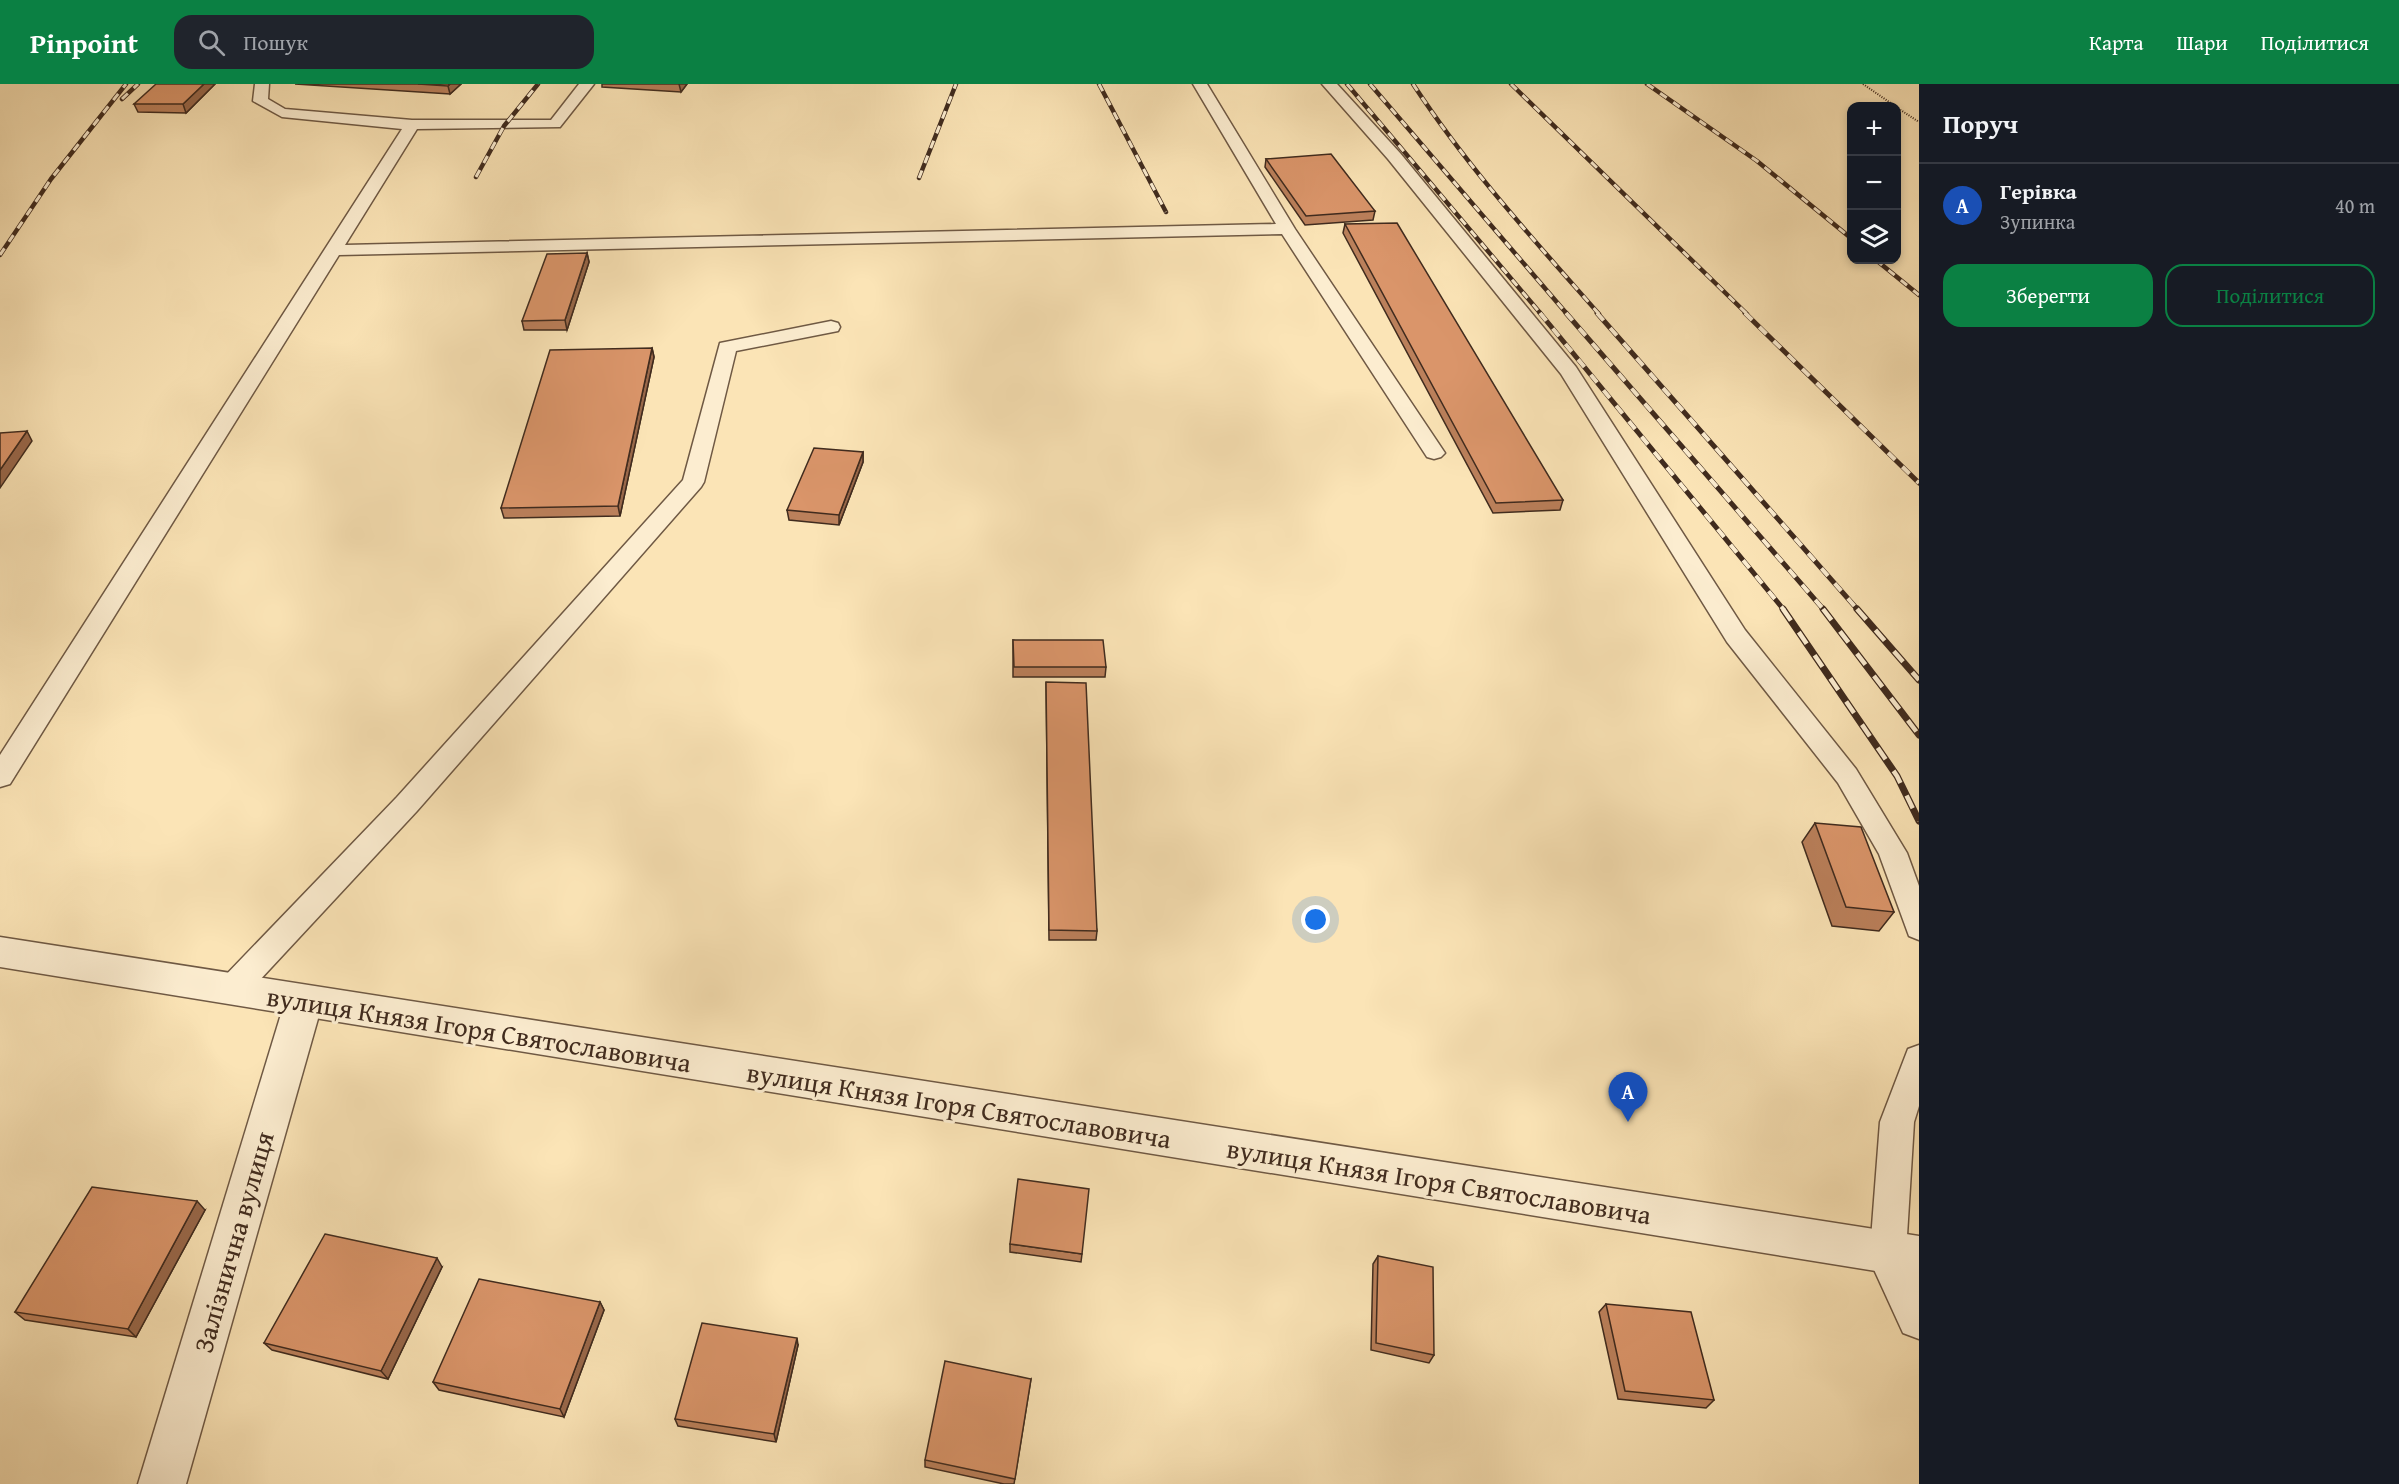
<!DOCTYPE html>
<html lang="uk">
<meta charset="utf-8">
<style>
:root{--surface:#171b24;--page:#20242c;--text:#f1f3f6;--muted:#9ea1a6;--line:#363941;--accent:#0b8043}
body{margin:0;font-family:"Gentium Book Plus",serif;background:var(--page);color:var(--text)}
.controls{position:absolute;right:18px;top:18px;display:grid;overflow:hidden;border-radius:12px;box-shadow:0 3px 9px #0003}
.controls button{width:54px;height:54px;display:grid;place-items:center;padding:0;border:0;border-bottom:2px solid var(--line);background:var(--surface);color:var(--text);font:30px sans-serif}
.you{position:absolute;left:1316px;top:836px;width:21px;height:21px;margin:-15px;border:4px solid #fff;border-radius:50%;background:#1a73e8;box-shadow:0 0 0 9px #1a73e833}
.badge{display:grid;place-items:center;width:39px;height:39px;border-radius:50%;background:var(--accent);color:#fff;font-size:20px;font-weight:700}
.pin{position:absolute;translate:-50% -50px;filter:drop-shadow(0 2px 3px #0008)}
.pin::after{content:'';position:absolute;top:32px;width:21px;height:18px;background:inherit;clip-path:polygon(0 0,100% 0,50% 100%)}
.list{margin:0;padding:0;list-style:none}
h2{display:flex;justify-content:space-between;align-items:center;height:78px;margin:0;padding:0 24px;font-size:26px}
h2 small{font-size:20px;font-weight:400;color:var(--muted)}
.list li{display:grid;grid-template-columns:39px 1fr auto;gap:18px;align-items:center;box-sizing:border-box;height:84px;padding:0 24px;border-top:2px solid var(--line)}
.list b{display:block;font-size:22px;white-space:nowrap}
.list p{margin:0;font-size:20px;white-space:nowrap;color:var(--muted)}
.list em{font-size:20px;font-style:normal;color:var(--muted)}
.actions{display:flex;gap:12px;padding:18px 24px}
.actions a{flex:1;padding:14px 0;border:2px solid var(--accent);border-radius:18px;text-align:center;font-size:21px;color:var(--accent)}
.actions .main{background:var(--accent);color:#fff}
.icon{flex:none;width:33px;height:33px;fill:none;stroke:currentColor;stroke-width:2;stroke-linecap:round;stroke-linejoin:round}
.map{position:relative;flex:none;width:1919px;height:1400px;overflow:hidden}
header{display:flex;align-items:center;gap:36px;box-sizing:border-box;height:84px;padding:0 30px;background:var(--accent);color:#fff}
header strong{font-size:28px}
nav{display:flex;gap:33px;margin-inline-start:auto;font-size:21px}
.search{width:420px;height:54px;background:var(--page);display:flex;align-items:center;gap:15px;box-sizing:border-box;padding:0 21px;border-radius:18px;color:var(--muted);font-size:22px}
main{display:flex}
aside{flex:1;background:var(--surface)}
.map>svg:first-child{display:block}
</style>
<header>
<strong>Pinpoint</strong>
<div class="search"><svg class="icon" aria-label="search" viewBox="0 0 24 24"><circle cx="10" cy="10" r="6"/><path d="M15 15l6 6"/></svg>Пошук</div>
<nav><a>Карта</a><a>Шари</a><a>Поділитися</a></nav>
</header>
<main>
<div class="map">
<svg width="1919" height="1400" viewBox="0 0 1919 1400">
<rect width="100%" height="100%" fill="#fbe4b6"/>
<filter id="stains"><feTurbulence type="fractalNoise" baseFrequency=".00333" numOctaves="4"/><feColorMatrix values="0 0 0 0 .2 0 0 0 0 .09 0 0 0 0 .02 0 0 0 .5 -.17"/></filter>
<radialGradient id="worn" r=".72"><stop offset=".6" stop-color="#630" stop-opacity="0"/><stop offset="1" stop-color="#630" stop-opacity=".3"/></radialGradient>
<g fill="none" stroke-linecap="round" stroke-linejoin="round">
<defs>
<g id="service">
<polygon points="255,0 269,0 268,15 285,25 412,36 551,36 579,0 594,0 560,43 417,45 345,161 1276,140 1193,0 1207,0 1295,145 1445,369 1441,373 1434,375 1427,373 1282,150 339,171 10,700 0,703 0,671 402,45 282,33 253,17"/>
<polygon points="1322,0 1337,0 1400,69 1576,283 1745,546 1856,685 1907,769 1919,802 1919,856 1909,852 1879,770 1838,699 1727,558 1561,290 1388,75"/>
<polygon points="831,237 838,239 840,243 838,247 736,267 704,398 701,403 417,727 243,914 232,918 221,914 217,905 221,896 397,713 683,396 720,259"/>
<polygon points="1919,961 1919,1022 1914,1038 1906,1168 1901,1180 1888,1185 1875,1180 1870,1168 1880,1038 1908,965"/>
</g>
<g id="minor">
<polygon points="304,901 317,906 323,917 186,1400 138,1400 285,917 291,906"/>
<polygon points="1888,1147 1903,1153 1919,1185 1919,1255 1903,1249 1866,1168 1873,1153"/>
</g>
<polygon id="tertiary" points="0,853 1919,1152 1919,1194 0,883"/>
</defs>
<!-- service casing -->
<use href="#service" stroke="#6f5944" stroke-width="3"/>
<!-- minor casing -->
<use href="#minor" stroke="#6f5944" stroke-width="3"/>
<!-- tertiary casing -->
<use href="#tertiary" stroke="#6f5944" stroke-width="3"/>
<!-- path -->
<g stroke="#402b1e" stroke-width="2" stroke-dasharray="1 1.5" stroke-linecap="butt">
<polyline points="1863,0 1895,22"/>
<polyline points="1896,23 1919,38"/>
</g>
<!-- service -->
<use href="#service" fill="#fcedd0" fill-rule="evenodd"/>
<!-- minor -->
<use href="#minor" fill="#fcedd0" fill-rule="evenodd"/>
<!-- tertiary -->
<use href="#tertiary" fill="#fcedd0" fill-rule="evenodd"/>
<defs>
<g id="rail-far2">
<polyline points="1099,0 1166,128"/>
<polyline points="1347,0 1541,230"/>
<polyline points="1370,0 1567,230"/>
<path d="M1413,0C1468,84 1533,155 1599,230"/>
<polyline points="1511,0 1747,230"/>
<polyline points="1647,0 1757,77 1852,155"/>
<polyline points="122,15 138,0"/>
<polyline points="476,93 504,42 538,0"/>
<polyline points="919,94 956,0"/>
<polyline points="0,171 51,95 126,0"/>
<polyline points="1876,176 1919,211"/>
</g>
<g id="rail-far1">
<polyline points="1540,229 1784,526"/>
<polyline points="1566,229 1824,526"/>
<polyline points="1597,229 1858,526"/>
<polyline points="1745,229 1919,399"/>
</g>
<g id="rail">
<polyline points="1783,525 1897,692 1919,737"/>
<polyline points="1823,525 1919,651"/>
<polyline points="1857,525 1919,596"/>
</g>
</defs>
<!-- rail-far2 casing -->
<use href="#rail-far2" stroke="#402b1e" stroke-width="4.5"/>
<!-- rail-far1 casing -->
<use href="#rail-far1" stroke="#402b1e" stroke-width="5"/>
<!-- rail casing -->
<use href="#rail" stroke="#402b1e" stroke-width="7"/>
<!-- rail-far2 -->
<use href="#rail-far2" stroke="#fcedd0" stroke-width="3" stroke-dasharray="8" stroke-linecap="butt"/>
<!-- rail-far1 -->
<use href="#rail-far1" stroke="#fcedd0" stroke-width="4" stroke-dasharray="10" stroke-linecap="butt"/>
<!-- rail -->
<use href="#rail" stroke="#fcedd0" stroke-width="4.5" stroke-dasharray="14" stroke-linecap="butt"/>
</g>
<!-- wall -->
<g fill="#bb805b" stroke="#402b1e" stroke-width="1.5">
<polygon points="215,0 186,29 138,28 134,20"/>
<polygon points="295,0 461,0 450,10"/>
<polygon points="602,0 687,0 681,8 602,3"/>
<polygon points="1266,75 1375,127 1373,136 1305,141 1265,83"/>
<polygon points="1345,140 1563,416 1560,426 1493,429 1343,149"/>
<polygon points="587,169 589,178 567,246 524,246 522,237"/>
<polygon points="652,264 654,273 620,432 504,434 501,424"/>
<polygon points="863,368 863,378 839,441 789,436 787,426"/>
<polygon points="1013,556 1106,583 1105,593 1013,593"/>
<polygon points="1046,598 1097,847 1096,856 1049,856"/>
<polygon points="1815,739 1894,828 1879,847 1832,842 1802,758"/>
<polygon points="205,1126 136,1253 25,1236 15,1228"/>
<polygon points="1010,1160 1082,1170 1081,1178 1010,1168"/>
<polygon points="1378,1172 1434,1271 1429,1279 1371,1266 1373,1180"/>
<polygon points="442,1183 388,1295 272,1266 264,1259"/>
<polygon points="600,1218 604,1226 564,1333 439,1306 433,1298"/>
<polygon points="1606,1220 1714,1316 1706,1324 1618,1315 1599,1228"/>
<polygon points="798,1261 776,1358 678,1342 675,1335"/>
<polygon points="1031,1295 1014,1400 1004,1400 925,1383 925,1376"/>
</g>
<!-- shaded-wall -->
<g fill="#99684a" stroke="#402b1e" stroke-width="1.5">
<polygon points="204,0 215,0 186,29 183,20"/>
<polygon points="450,0 461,0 450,10 448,2"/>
<polygon points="679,0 687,0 681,8"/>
<polygon points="587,169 589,178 567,246 565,236"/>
<polygon points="652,264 654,273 620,432 618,422"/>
<polygon points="27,347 32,357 0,404 0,386"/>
<polygon points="863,368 863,378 839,441 839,431"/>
<polygon points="197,1117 205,1126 136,1253 128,1245"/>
<polygon points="437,1174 442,1183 388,1295 381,1287"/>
<polygon points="600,1218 604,1226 564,1333 560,1325"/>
<polygon points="797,1254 798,1261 776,1358 774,1350"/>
</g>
<!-- building -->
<g fill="#da956a" stroke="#402b1e" stroke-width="1.5">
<polygon points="156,0 204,0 183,20 134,20"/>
<polygon points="418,0 450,0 448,2"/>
<polygon points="1331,70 1375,127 1306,132 1266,75"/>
<polygon points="1397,139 1563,416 1496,419 1345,140"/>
<polygon points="587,169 565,236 522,237 547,170"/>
<polygon points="652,264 618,422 501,424 550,266"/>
<polygon points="27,347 0,386 0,349"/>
<polygon points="814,364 863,368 839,431 787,426"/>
<polygon points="1013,556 1103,556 1106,583 1014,583"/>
<polygon points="1046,598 1086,599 1097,847 1049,846"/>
<polygon points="1815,739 1861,743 1894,828 1846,823"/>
<polygon points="1018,1095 1089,1105 1082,1170 1010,1160"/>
<polygon points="92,1103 197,1117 128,1245 15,1228"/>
<polygon points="325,1150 437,1174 381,1287 264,1259"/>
<polygon points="1378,1172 1433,1183 1434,1271 1376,1259"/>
<polygon points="479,1195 600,1218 560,1325 433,1298"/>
<polygon points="1606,1220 1691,1228 1714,1316 1625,1307"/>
<polygon points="702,1239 797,1254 774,1350 675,1335"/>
<polygon points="945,1277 1031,1295 1015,1395 925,1376"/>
</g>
<g text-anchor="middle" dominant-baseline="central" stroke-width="6" stroke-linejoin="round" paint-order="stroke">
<!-- near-street labels -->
<g font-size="27" fill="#402b1e" stroke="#fcedd0">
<text transform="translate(479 945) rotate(9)">вулиця Князя Ігоря Святославовича</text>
<text transform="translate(959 1021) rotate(9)">вулиця Князя Ігоря Святославовича</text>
<text transform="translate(1439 1097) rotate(9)">вулиця Князя Ігоря Святославовича</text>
<text transform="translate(233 1158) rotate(-74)">Залізнична вулиця</text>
</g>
</g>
<rect width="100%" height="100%" filter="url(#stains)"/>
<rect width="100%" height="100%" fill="url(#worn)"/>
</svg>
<div class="controls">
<button>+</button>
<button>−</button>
<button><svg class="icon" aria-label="layers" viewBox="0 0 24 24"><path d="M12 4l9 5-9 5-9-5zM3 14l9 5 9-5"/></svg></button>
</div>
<div class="you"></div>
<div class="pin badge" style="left:1628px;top:1038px;background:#1a4fb4">A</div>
</div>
<aside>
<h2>Поруч<small></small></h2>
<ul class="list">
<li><span class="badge" style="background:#1a4fb4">A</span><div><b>Герівка</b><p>Зупинка</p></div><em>40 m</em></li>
</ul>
<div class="actions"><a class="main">Зберегти</a><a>Поділитися</a></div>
</aside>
</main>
